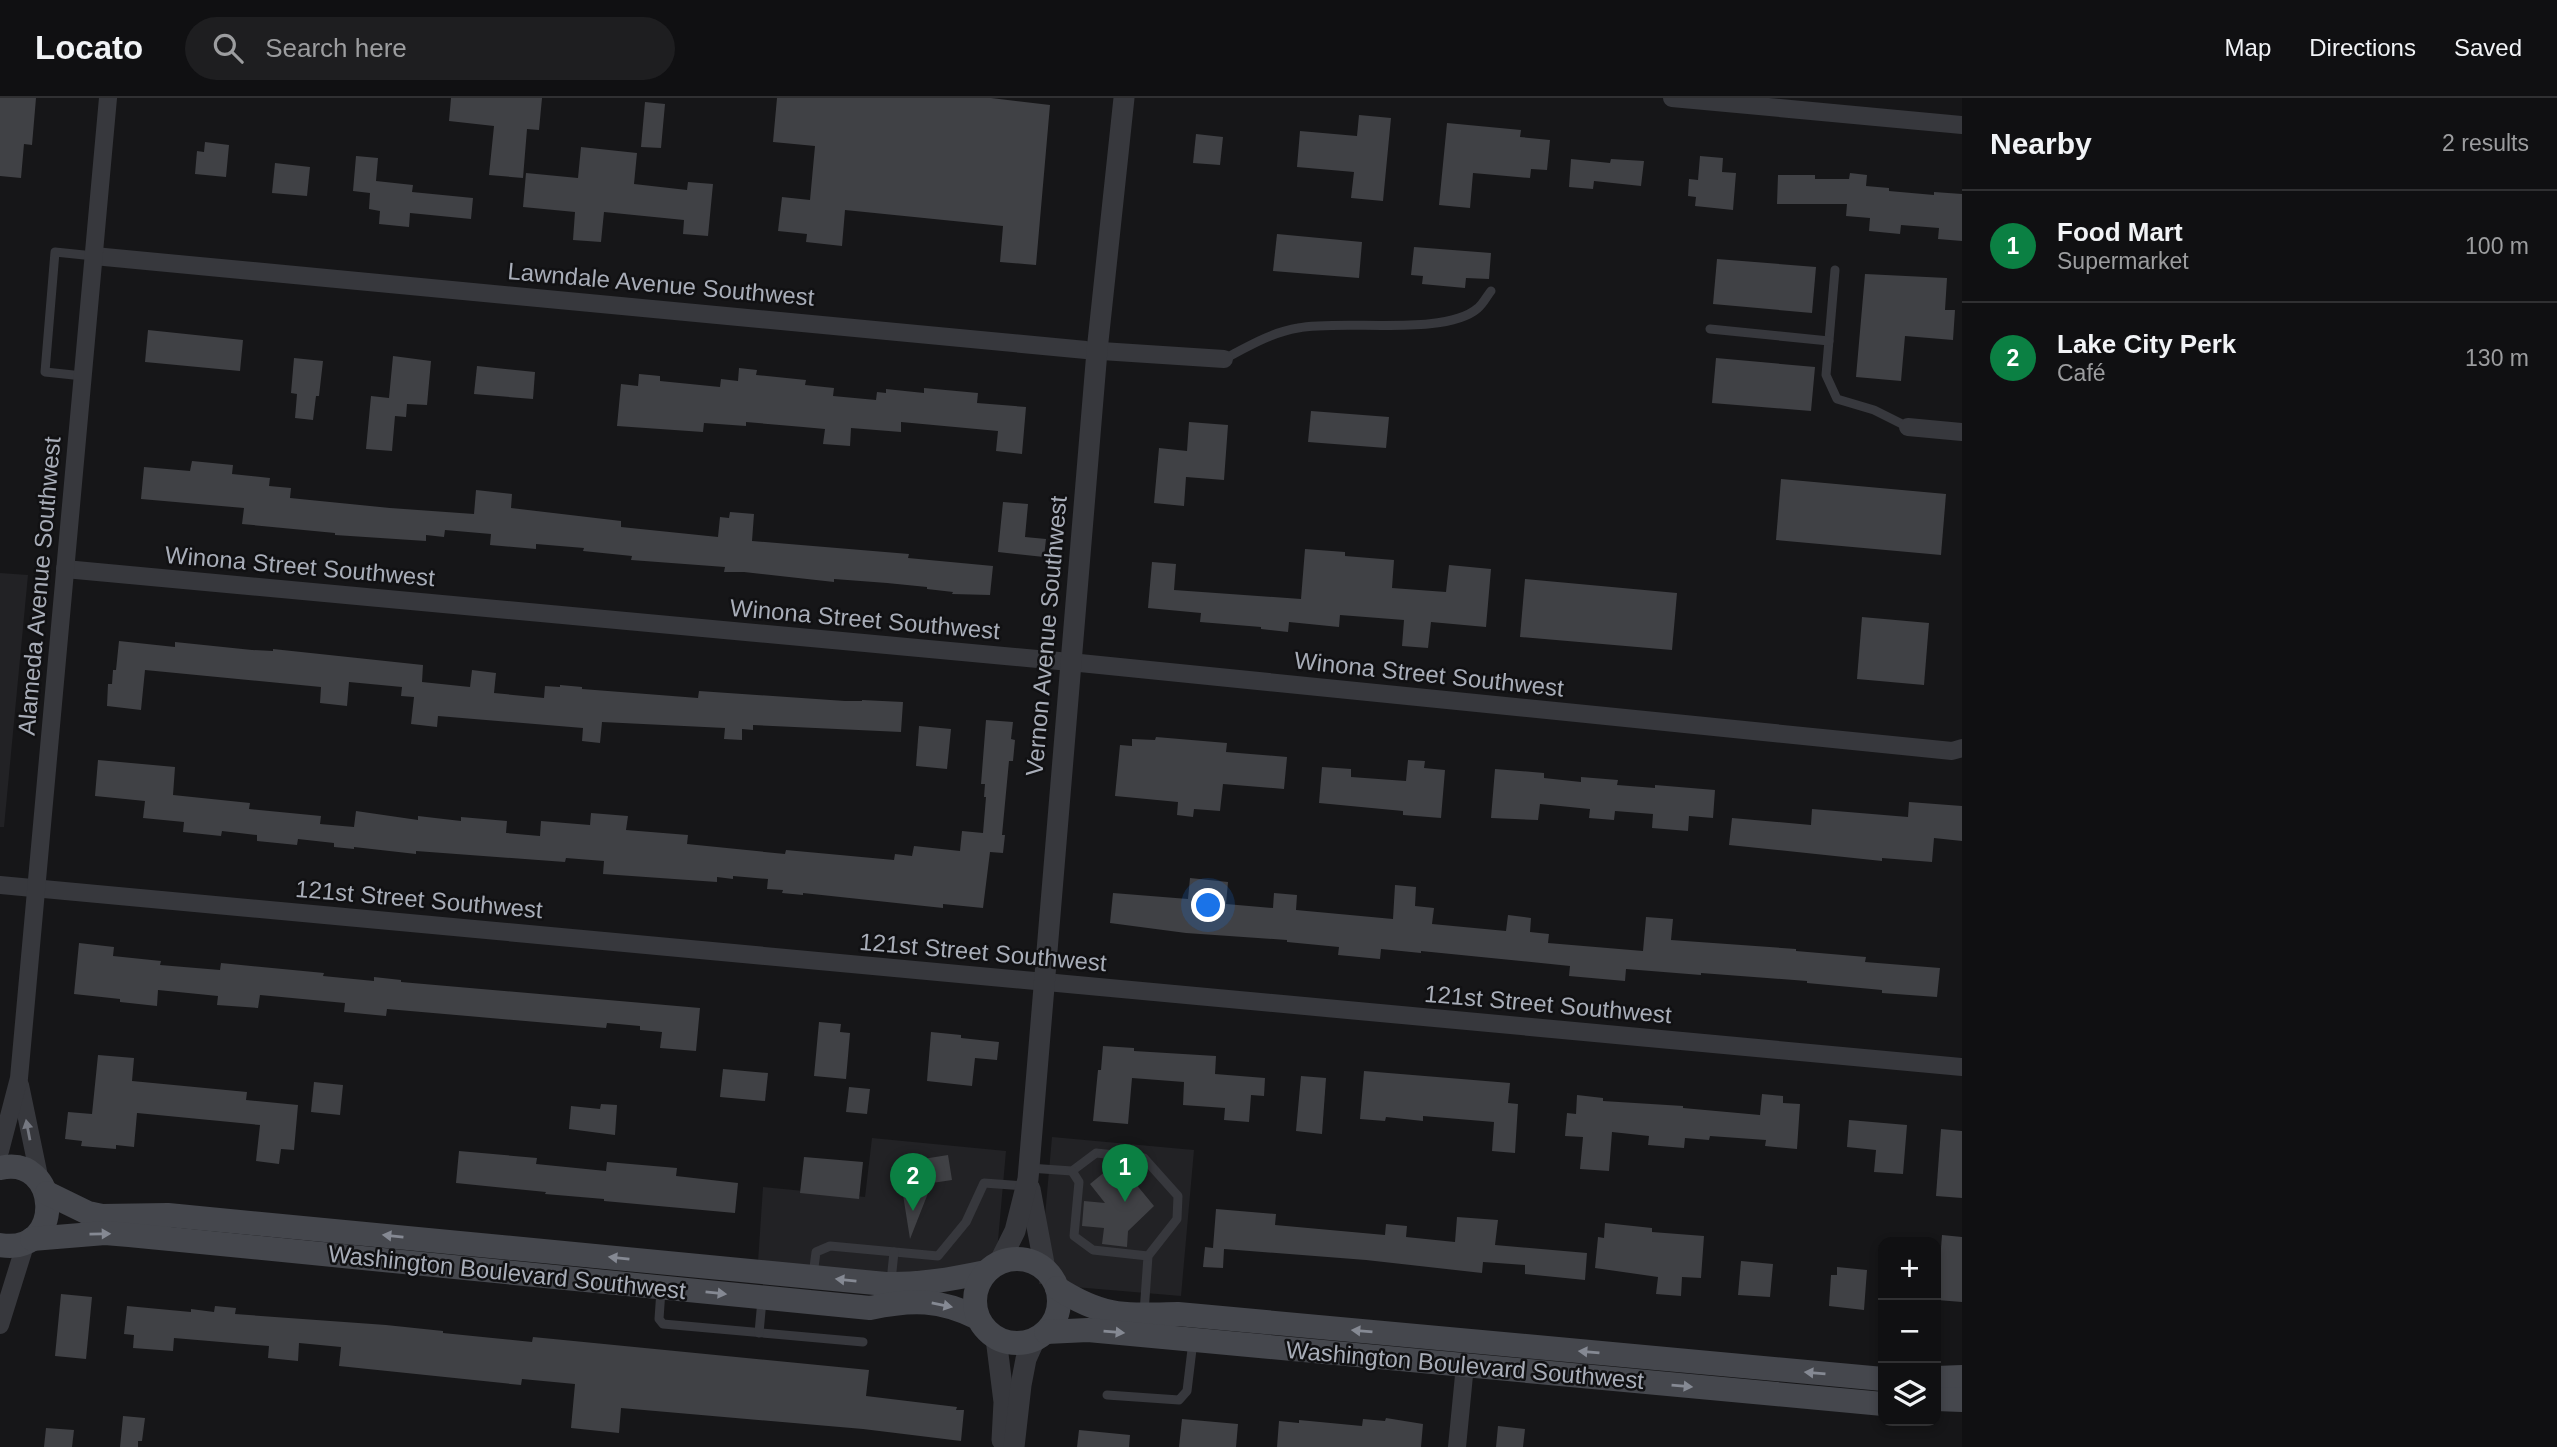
<!DOCTYPE html>
<meta charset="utf-8">
<style>
:root{--surface:#101012;--page:#1e1e20;--text:#f1f3f6;--muted:#9c9d9f;--line:#303032;--accent:#0b8043}
body{margin:0;font-family:Arial,sans-serif;background:var(--page);color:var(--text)}
.controls{position:absolute;right:21px;bottom:21px;display:grid;overflow:hidden;border-radius:14px;box-shadow:0 4px 10px #0003}
.controls button{width:63px;height:63px;display:grid;place-items:center;padding:0;border:0;border-bottom:2px solid var(--line);background:var(--surface);color:var(--text);font:35px sans-serif}
.you{position:absolute;left:1209px;top:808px;width:24px;height:24px;margin:-18px;border:5px solid #fff;border-radius:50%;background:#1a73e8;box-shadow:0 0 0 10px #1a73e833}
.badge{display:grid;place-items:center;width:46px;height:46px;border-radius:50%;background:var(--accent);color:#fff;font-size:23px;font-weight:700}
.pin{position:absolute;translate:-50% -58px;filter:drop-shadow(0 2px 4px #0008)}
.pin::after{content:'';position:absolute;top:37px;width:24px;height:21px;background:inherit;clip-path:polygon(0 0,100% 0,50% 100%)}
.list{margin:0;padding:0;list-style:none}
h2{display:flex;justify-content:space-between;align-items:center;height:91px;margin:0;padding:0 28px;font-size:30px}
h2 small{font-size:23px;font-weight:400;color:var(--muted)}
.list li{display:grid;grid-template-columns:46px 1fr auto;gap:21px;align-items:center;box-sizing:border-box;height:112px;padding:0 28px;border-top:2px solid var(--line)}
.list b{display:block;font-size:26px;white-space:nowrap}
.list p{margin:0;font-size:23px;white-space:nowrap;color:var(--muted)}
.list em{font-size:23px;font-style:normal;color:var(--muted)}
.icon{flex:none;width:38px;height:38px;fill:none;stroke:currentColor;stroke-width:2;stroke-linecap:round;stroke-linejoin:round}
.map{position:relative;flex:none;width:1962px;height:1349px;overflow:hidden}
header{display:flex;align-items:center;gap:42px;box-sizing:border-box;height:98px;padding:0 35px;background:var(--surface);border-bottom:2px solid var(--line)}
header strong{font-size:33px}
nav{display:flex;gap:38px;margin-inline-start:auto;font-size:24px}
.search{width:490px;height:63px;background:var(--page);display:flex;align-items:center;gap:18px;box-sizing:border-box;padding:0 24px;border-radius:38px;color:var(--muted);font-size:26px}
main{display:flex}
aside{flex:1;background:var(--surface)}
.map>svg:first-child{display:block}
</style>
<header>
<strong>Locato</strong>
<div class="search"><svg class="icon" aria-label="search" viewBox="0 0 24 24"><circle cx="10" cy="10" r="6"/><path d="M15 15l6 6"/></svg>Search here</div>
<nav><a>Map</a><a>Directions</a><a>Saved</a></nav>
</header>
<main>
<div class="map">
<svg width="1962" height="1349" viewBox="0 0 1962 1349">
<rect width="100%" height="100%" fill="#161618"/>
<!-- built -->
<g fill="#222225">
<polygon points="0,475 28,477 4,729 0,729"/>
<polygon points="1052,1039 1194,1052 1181,1198 1039,1186"/>
<polygon points="872,1040 1006,1053 996,1165 968,1181 758,1164 763,1089 865,1099"/>
</g>
<!-- building -->
<g fill="#404145">
<polygon points="0,0 36,0 32,47 24,46 21,80 0,78"/>
<polygon points="451,0 542,0 539,32 527,31 523,80 489,77 494,28 449,23"/>
<polygon points="777,0 991,0 1050,7 1036,167 1000,164 1003,128 845,112 842,148 806,144 807,136 778,133 782,99 810,102 815,48 773,44"/>
<polygon points="645,4 665,6 661,50 641,49"/>
<polygon points="1359,17 1391,20 1383,103 1351,100 1354,74 1297,69 1300,33 1357,38"/>
<polygon points="1447,25 1521,32 1520,39 1550,42 1547,72 1531,71 1530,80 1473,75 1470,110 1439,107"/>
<polygon points="1196,36 1223,39 1220,67 1193,65"/>
<polygon points="205,44 229,47 226,79 195,76 197,53 204,54"/>
<polygon points="581,49 637,55 634,86 687,92 688,84 713,86 708,138 683,136 684,122 604,114 601,144 573,142 575,114 523,109 526,75 578,80"/>
<polygon points="356,58 378,60 376,83 413,87 412,94 473,100 471,121 410,115 409,129 379,126 380,113 369,111 370,95 353,93"/>
<polygon points="1700,58 1723,60 1722,74 1736,75 1733,112 1695,108 1696,99 1688,98 1689,81 1698,82"/>
<polygon points="1571,61 1610,65 1611,61 1644,63 1641,88 1594,83 1593,91 1569,89"/>
<polygon points="275,65 310,69 307,98 272,95"/>
<polygon points="1850,75 1867,77 1866,88 1889,90 1889,93 1934,97 1934,94 1962,96 1962,143 1938,141 1939,130 1901,127 1900,136 1869,133 1870,120 1846,118 1847,106 1777,106 1778,77 1815,77 1815,81 1849,81"/>
<polygon points="1277,136 1362,144 1359,180 1273,173"/>
<polygon points="1414,149 1491,155 1489,181 1466,180 1465,190 1422,186 1423,178 1411,177"/>
<polygon points="1717,161 1816,169 1812,215 1713,206"/>
<polygon points="1865,176 1947,180 1945,212 1955,212 1953,242 1905,238 1901,283 1856,279"/>
<polygon points="148,232 243,242 240,273 145,264"/>
<polygon points="393,258 431,263 427,307 407,306 406,319 395,318 392,353 366,351 371,298 389,300"/>
<polygon points="294,260 323,263 319,298 316,298 313,322 295,320 297,296 291,295"/>
<polygon points="1716,260 1815,269 1811,313 1712,305"/>
<polygon points="477,268 535,274 533,301 474,296"/>
<polygon points="739,270 757,272 756,277 806,282 805,287 834,290 833,298 876,302 877,294 886,295 886,291 924,295 924,290 978,295 977,305 1026,309 1022,356 996,353 998,333 901,324 901,334 851,330 850,348 823,346 825,331 803,329 746,324 746,328 704,325 703,334 617,328 621,286 638,288 639,276 660,278 660,283 720,289 721,281 738,283"/>
<polygon points="1311,313 1389,319 1386,350 1308,344"/>
<polygon points="1189,324 1228,327 1224,382 1186,379 1184,408 1154,405 1159,350 1187,353"/>
<polygon points="192,363 233,367 232,376 270,380 269,388 291,390 290,400 390,410 474,416 476,392 512,396 511,410 621,423 621,429 718,439 720,419 729,420 730,414 754,416 752,443 909,456 908,460 993,468 990,497 952,496 953,494 927,491 927,489 887,485 834,481 834,484 744,474 724,474 725,469 631,462 632,458 583,453 584,450 536,446 536,451 490,447 491,436 445,432 444,439 426,437 426,443 335,437 335,435 242,426 244,410 141,401 144,369 190,373"/>
<polygon points="1781,381 1946,396 1941,457 1776,442"/>
<polygon points="1003,404 1028,406 1025,439 1046,441 1044,459 998,454"/>
<polygon points="1305,451 1345,454 1345,458 1394,462 1392,490 1446,494 1449,467 1491,471 1486,529 1431,524 1428,550 1402,548 1404,522 1340,517 1339,529 1289,524 1288,534 1261,531 1261,529 1200,524 1201,515 1148,510 1152,464 1176,466 1174,492 1301,501"/>
<polygon points="1525,481 1677,495 1672,552 1520,539"/>
<polygon points="1862,519 1929,525 1924,587 1857,581"/>
<polygon points="119,543 175,549 175,544 252,552 273,553 273,551 423,567 422,584 470,589 472,572 496,575 494,595 544,600 545,588 560,589 560,587 582,589 582,591 698,600 699,593 845,603 862,603 862,602 903,604 901,634 753,627 753,632 742,631 742,642 724,641 725,630 602,624 600,645 582,643 583,630 438,618 437,629 411,626 414,599 401,598 402,589 349,584 347,608 320,605 321,589 145,572 141,612 107,608 108,586 112,586 113,572 116,572"/>
<polygon points="986,622 1013,624 1011,641 1015,642 1013,663 1009,663 1002,737 1005,737 1003,755 990,754 983,810 943,806 943,810 803,795 803,797 782,795 783,792 767,791 768,781 733,778 733,781 717,779 717,784 603,776 604,763 566,760 565,764 416,753 416,756 354,749 354,751 334,749 334,745 298,741 297,747 257,743 257,737 222,733 221,738 183,734 184,724 143,720 145,703 95,698 98,662 175,669 173,697 250,705 249,711 321,718 320,726 354,729 356,713 418,722 418,718 461,723 461,719 507,723 506,735 540,738 541,723 590,727 591,715 628,718 626,732 688,737 687,746 785,756 786,752 894,762 895,756 912,758 914,748 960,753 962,733 983,735 986,699 984,699 985,686 981,686"/>
<polygon points="919,628 951,631 947,671 916,668"/>
<polygon points="1156,639 1227,645 1226,654 1287,659 1284,691 1223,686 1220,713 1194,711 1193,719 1177,717 1178,704 1115,698 1120,647 1132,648 1132,641 1155,642"/>
<polygon points="1408,662 1425,663 1424,670 1445,672 1441,720 1403,717 1403,713 1319,705 1322,669 1351,671 1351,679 1406,683"/>
<polygon points="1495,671 1544,675 1544,680 1581,684 1581,679 1618,682 1617,687 1655,690 1655,687 1715,692 1713,720 1689,718 1688,733 1652,730 1653,716 1615,713 1614,722 1589,720 1590,711 1540,706 1538,722 1491,720"/>
<polygon points="1909,704 1962,708 1962,743 1934,740 1932,764 1882,760 1882,763 1729,747 1732,720 1811,727 1812,711 1908,719"/>
<polygon points="1190,780 1228,784 1226,806 1273,810 1274,795 1297,797 1296,812 1393,821 1395,787 1416,789 1415,808 1434,810 1432,826 1506,833 1508,817 1531,820 1530,834 1549,836 1548,845 1643,853 1646,819 1673,821 1671,842 1796,851 1796,853 1866,859 1865,864 1940,870 1937,899 1882,895 1882,892 1807,885 1807,883 1701,875 1701,877 1626,871 1625,883 1569,878 1570,868 1421,853 1421,855 1381,851 1380,861 1338,857 1339,849 1287,844 1287,842 1186,835 1110,825 1113,795 1188,801"/>
<polygon points="79,845 114,849 113,858 161,863 160,867 220,872 221,865 324,875 323,878 374,883 374,879 401,882 401,884 700,910 696,953 660,950 662,934 640,932 640,928 607,925 606,930 387,911 386,918 344,914 345,905 260,897 258,910 217,907 218,898 158,892 157,908 120,904 120,901 74,896"/>
<polygon points="819,924 841,926 840,934 850,935 846,981 814,978"/>
<polygon points="931,934 961,937 961,940 999,944 997,962 975,960 972,988 927,983"/>
<polygon points="1103,948 1134,950 1134,953 1216,958 1215,976 1265,980 1264,998 1251,997 1249,1024 1224,1022 1225,1010 1183,1007 1184,984 1132,980 1128,1026 1093,1023 1098,972 1101,972"/>
<polygon points="98,957 134,960 132,983 247,994 246,1002 298,1007 294,1052 281,1051 279,1066 256,1063 260,1027 137,1015 134,1049 116,1047 116,1051 81,1048 82,1043 65,1041 68,1014 92,1016"/>
<polygon points="723,971 768,975 765,1003 720,999"/>
<polygon points="1364,973 1510,985 1508,1005 1518,1006 1515,1055 1492,1053 1494,1024 1423,1018 1423,1023 1386,1019 1385,1023 1360,1021"/>
<polygon points="1301,978 1326,980 1322,1036 1296,1033"/>
<polygon points="314,984 343,987 340,1017 311,1014"/>
<polygon points="849,989 870,991 867,1016 846,1014"/>
<polygon points="1762,996 1783,998 1783,1005 1800,1006 1797,1051 1765,1048 1766,1042 1710,1038 1709,1042 1685,1040 1684,1050 1648,1047 1649,1038 1612,1034 1609,1073 1580,1071 1583,1039 1565,1038 1567,1015 1576,1016 1577,997 1603,1000 1603,1003 1683,1008 1683,1010 1760,1017"/>
<polygon points="601,1006 617,1007 615,1037 569,1031 571,1008 600,1011"/>
<polygon points="1849,1022 1907,1027 1903,1076 1874,1074 1876,1052 1847,1049"/>
<polygon points="1941,1031 1962,1033 1962,1100 1936,1098"/>
<polygon points="459,1053 537,1060 536,1066 606,1073 607,1064 677,1070 676,1078 738,1085 735,1115 604,1103 604,1101 545,1096 546,1094 456,1085"/>
<polygon points="948,1057 952,1082 932,1085 910,1141 898,1065"/>
<polygon points="804,1059 863,1064 859,1101 800,1095"/>
<polygon points="1112,1068 1121,1068 1154,1108 1128,1133 1127,1149 1102,1146 1104,1130 1082,1128 1084,1103 1105,1105 1090,1086"/>
<polygon points="1216,1111 1276,1116 1275,1127 1385,1137 1386,1126 1407,1128 1406,1139 1455,1144 1457,1119 1498,1122 1495,1147 1587,1155 1585,1182 1525,1176 1525,1167 1483,1164 1482,1175 1366,1162 1224,1151 1223,1170 1203,1169 1205,1149 1213,1150"/>
<polygon points="1605,1125 1652,1130 1652,1134 1704,1138 1701,1180 1682,1179 1681,1198 1656,1196 1658,1179 1595,1170 1598,1139 1604,1140"/>
<polygon points="1942,1137 1962,1139 1962,1204 1937,1202"/>
<polygon points="1741,1163 1773,1166 1770,1199 1738,1197"/>
<polygon points="1837,1169 1867,1172 1864,1212 1829,1208 1831,1177 1837,1177"/>
<polygon points="61,1196 92,1199 86,1261 55,1258"/>
<polygon points="127,1208 191,1214 191,1211 214,1214 215,1208 236,1210 235,1216 386,1227 443,1233 443,1235 532,1244 533,1239 869,1272 866,1298 957,1309 956,1312 964,1312 961,1343 863,1331 621,1310 619,1335 571,1330 575,1286 522,1281 521,1287 339,1268 341,1249 299,1245 298,1263 268,1260 269,1248 174,1240 173,1253 133,1250 134,1237 124,1236"/>
<polygon points="123,1318 145,1320 142,1343 138,1343 138,1349 120,1349"/>
<polygon points="1386,1320 1423,1326 1421,1349 1277,1349 1279,1323 1299,1325 1299,1322 1362,1328 1363,1321 1385,1323"/>
<polygon points="1182,1321 1238,1326 1236,1349 1179,1349"/>
<polygon points="1498,1328 1525,1331 1523,1349 1496,1349"/>
<polygon points="46,1330 74,1332 72,1349 44,1349"/>
<polygon points="1079,1332 1130,1337 1129,1349 1077,1349"/>
</g>
<g fill="none" stroke-linecap="round" stroke-linejoin="round">
<!-- service -->
<g stroke="#37383d" stroke-width="9">
<polyline points="1835,172 1826,277 1837,301 1874,312 1908,329"/>
<polyline points="1710,231 1829,243"/>
<path d="M1224,261C1247,249 1272,234 1298,230C1344,221 1445,239 1478,210C1483,206 1487,198 1491,193"/>
<polyline points="83,278 45,274 55,154 94,158"/>
<polyline points="1029,1070 1072,1073 1096,1055 1144,1060 1178,1098 1177,1121 1148,1158 1144,1215"/>
<polyline points="1072,1073 1079,1084 1074,1138 1093,1152 1148,1158"/>
<polyline points="813,1177 816,1154 830,1148 938,1158 966,1124 984,1085 1026,1088"/>
<polyline points="891,1183 894,1154"/>
<polyline points="661,1192 659,1221 663,1226 863,1244"/>
<polyline points="759,1235 762,1202"/>
<polyline points="1107,1297 1179,1302 1187,1293 1193,1243"/>
</g>
<!-- minor -->
<g stroke="#37383d" stroke-width="18">
<polyline points="1672,0 1962,27"/>
<polyline points="94,158 1086,252 1224,261"/>
<polyline points="1908,329 1962,334"/>
<polyline points="65,471 1070,564 1952,653 1962,650"/>
<polyline points="0,787 1962,969"/>
<polyline points="20,987 40,1083"/>
<polyline points="0,1053 19,980 108,0"/>
<polyline points="0,1227 26,1144"/>
<polyline points="1457,1349 1465,1267"/>
</g>
<!-- tertiary -->
<g stroke="#37383d" stroke-width="21">
<polyline points="1030,1091 1045,1171"/>
<polyline points="999,1165 1015,1133 1028,1081 1097,253 1124,0"/>
<polyline points="996,1240 1004,1304 1002,1342"/>
<polyline points="1014,1349 1021,1287 1026,1261 1035,1241"/>
</g>
<!-- secondary -->
<g stroke="#45474d" stroke-width="24">
<path d="M0,1070C60,1056 66,1158 0,1147"/>
<path d="M47,1095L88,1115L102,1118L168,1117L886,1186C920,1187 952,1181 986,1174"/>
<path d="M32,1141L105,1135L129,1137L870,1210C912,1201 940,1201 978,1220"/>
<circle cx="1017" cy="1203" r="42"/>
<path d="M1057,1190C1104,1220 1125,1217 1178,1216L1883,1281"/>
<polyline points="1046,1234 1088,1232 1883,1306"/>
<polyline points="1936,1280 1962,1279"/>
<polyline points="1936,1301 1962,1302"/>
</g>
</g>
<!-- one-way arrows -->
<defs><path id="oneway-solid" d="M-6-.8H1V-3.2L6.5 0L1 3.2V.8H-6Z" transform="scale(1.75)"/></defs>
<use fill="#757881" href="#oneway-solid" transform="translate(28 1032) rotate(-101)"/>
<g fill="#858993">
<use href="#oneway-solid" transform="translate(100 1136) rotate(-1)"/>
<use href="#oneway-solid" transform="translate(393 1138) rotate(-174)"/>
<use href="#oneway-solid" transform="translate(619 1160) rotate(-174)"/>
<use href="#oneway-solid" transform="translate(846 1182) rotate(-174)"/>
<use href="#oneway-solid" transform="translate(716 1195) rotate(6)"/>
<use href="#oneway-solid" transform="translate(942 1207) rotate(11)"/>
<use href="#oneway-solid" transform="translate(1362 1233) rotate(-175)"/>
<use href="#oneway-solid" transform="translate(1114 1234) rotate(5)"/>
<use href="#oneway-solid" transform="translate(1589 1254) rotate(-175)"/>
<use href="#oneway-solid" transform="translate(1815 1275) rotate(-175)"/>
<use href="#oneway-solid" transform="translate(1682 1288) rotate(5)"/>
</g>
<g text-anchor="middle" dominant-baseline="central" stroke-width="5" stroke-linejoin="round" paint-order="stroke">
<!-- street labels -->
<g font-size="24" fill="#a8adb8" stroke="#111113">
<text transform="translate(661 186) rotate(5)">Lawndale Avenue Southwest</text>
<text transform="translate(300 468) rotate(5)">Winona Street Southwest</text>
<text transform="translate(39 488) rotate(-85)">Alameda Avenue Southwest</text>
<text transform="translate(865 521) rotate(5)">Winona Street Southwest</text>
<text transform="translate(1046 538) rotate(-85)">Vernon Avenue Southwest</text>
<text transform="translate(1429 576) rotate(6)">Winona Street Southwest</text>
<text transform="translate(419 801) rotate(5)">121st Street Southwest</text>
<text transform="translate(983 854) rotate(5)">121st Street Southwest</text>
<text transform="translate(1548 906) rotate(5)">121st Street Southwest</text>
<text transform="translate(507 1174) rotate(6)">Washington Boulevard Southwest</text>
<text transform="translate(1465 1267) rotate(5)">Washington Boulevard Southwest</text>
</g>
</g>
</svg>
<div class="controls">
<button>+</button>
<button>−</button>
<button><svg class="icon" aria-label="layers" viewBox="0 0 24 24"><path d="M12 4l9 5-9 5-9-5zM3 14l9 5 9-5"/></svg></button>
</div>
<div class="you"></div>
<div class="pin badge" style="left:1125px;top:1104px">1</div>
<div class="pin badge" style="left:913px;top:1113px">2</div>
</div>
<aside>
<h2>Nearby<small>2 results</small></h2>
<ul class="list">
<li><span class="badge">1</span><div><b>Food Mart</b><p>Supermarket</p></div><em>100 m</em></li>
<li><span class="badge">2</span><div><b>Lake City Perk</b><p>Café</p></div><em>130 m</em></li>
</ul>
</aside>
</main>
